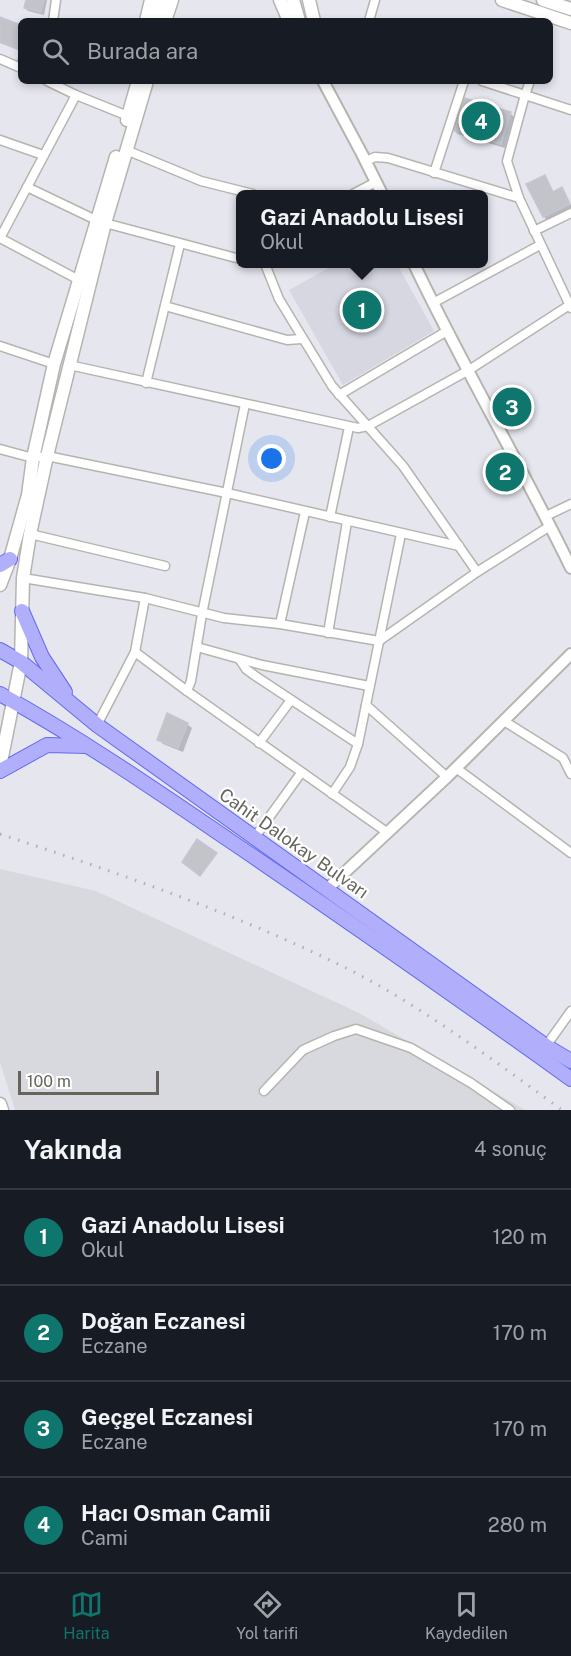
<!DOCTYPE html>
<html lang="tr">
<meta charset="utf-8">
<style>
:root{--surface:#171b24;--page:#242831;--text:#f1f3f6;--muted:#9ea1a6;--line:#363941;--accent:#0f766e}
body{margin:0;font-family:"Public Sans",sans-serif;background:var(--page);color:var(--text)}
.scale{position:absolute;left:18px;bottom:15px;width:141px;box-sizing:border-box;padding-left:6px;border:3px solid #66645d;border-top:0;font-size:16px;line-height:21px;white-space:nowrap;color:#66645d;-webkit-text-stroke:4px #fff;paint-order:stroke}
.you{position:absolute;left:272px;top:459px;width:21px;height:21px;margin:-15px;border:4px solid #fff;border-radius:50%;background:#1a73e8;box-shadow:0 0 0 9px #1a73e833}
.badge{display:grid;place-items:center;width:39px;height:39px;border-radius:50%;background:var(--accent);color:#fff;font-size:20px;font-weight:700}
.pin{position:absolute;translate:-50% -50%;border:3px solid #fff;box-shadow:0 2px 6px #0006}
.popup{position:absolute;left:236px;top:190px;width:252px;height:78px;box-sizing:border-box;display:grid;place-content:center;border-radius:9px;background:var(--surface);filter:drop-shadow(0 2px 4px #0005);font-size:20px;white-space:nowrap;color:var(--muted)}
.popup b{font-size:22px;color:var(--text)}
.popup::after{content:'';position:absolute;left:50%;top:100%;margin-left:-12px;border:12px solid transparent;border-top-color:var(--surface)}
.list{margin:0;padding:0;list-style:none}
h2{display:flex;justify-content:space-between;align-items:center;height:78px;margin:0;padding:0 24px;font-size:26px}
h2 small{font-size:20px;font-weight:400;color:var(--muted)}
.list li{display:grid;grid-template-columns:39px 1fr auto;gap:18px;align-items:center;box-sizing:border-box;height:96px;padding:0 24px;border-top:2px solid var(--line)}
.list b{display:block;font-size:22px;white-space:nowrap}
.list p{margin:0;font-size:20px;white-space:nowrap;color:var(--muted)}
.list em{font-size:20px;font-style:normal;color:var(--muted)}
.icon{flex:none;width:33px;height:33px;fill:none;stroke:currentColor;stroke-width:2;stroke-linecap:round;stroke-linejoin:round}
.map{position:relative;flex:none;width:571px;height:1110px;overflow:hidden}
.search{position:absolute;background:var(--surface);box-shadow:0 3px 9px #0003;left:18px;right:18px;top:18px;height:66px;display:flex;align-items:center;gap:15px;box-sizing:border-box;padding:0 21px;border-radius:9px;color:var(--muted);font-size:22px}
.sheet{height:462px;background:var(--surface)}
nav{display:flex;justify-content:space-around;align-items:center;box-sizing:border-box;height:84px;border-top:2px solid var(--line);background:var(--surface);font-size:16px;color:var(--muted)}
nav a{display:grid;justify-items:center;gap:3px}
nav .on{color:var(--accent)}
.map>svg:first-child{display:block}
</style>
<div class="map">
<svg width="571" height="1110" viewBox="0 0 571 1110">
<rect width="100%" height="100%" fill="#e6e6ef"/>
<!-- industrial -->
<polygon fill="#d8d9de" points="0,869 96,891 361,1014 525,1110 15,1110 0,1062"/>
<!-- education -->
<polygon fill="#d7d7e2" points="336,264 397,264 434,331 343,385 289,290"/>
<!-- shadow -->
<g fill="#0003">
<polygon points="27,0 47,0 44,15 28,11 25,8"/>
<polygon points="0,19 21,27 21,51 0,43"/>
<polygon points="21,52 21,66 16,62"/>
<polygon points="510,113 514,117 505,148 458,134 453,130"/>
<polygon points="545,176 554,193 562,189 571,205 571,208 547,220 544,217"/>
<polygon points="187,724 192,728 183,752 163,744 159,740"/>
</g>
<!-- building -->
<g fill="#c2c4ca" stroke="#c4c6d4" stroke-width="1.5">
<polygon points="26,0 44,0 41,12 24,8"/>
<polygon points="0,17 21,25 20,50 0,42"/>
<polygon points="461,97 511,112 501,144 452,130"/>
<polygon points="545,175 553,192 562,187 570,204 543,217 526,184"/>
<polygon points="167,713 188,723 178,748 157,740"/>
<polygon points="197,839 217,853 200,876 182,862"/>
</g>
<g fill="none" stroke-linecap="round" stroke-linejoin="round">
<defs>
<g id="minor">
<polyline points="53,21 56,0"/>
<polyline points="369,21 375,0"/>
<polyline points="0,59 21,68"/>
<polyline points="47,81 76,95 128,116"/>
<polyline points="482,81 525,95 530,81"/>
<polyline points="0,140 43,155"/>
<polyline points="126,150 201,181 253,194"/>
<polyline points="366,161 375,157 388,158 519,198"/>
<polyline points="434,173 464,81"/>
<polyline points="27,187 96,220"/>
<polyline points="353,194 376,182"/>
<polyline points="105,223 240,259"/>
<polyline points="534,231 571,213"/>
<polyline points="0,238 76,95"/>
<polyline points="0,238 79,280"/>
<polyline points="265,264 279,299 332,386 403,466 477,572"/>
<polyline points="433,303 540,245"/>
<polyline points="165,306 287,340 302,339"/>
<polyline points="571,308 519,198 507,161 525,95 571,110"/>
<polyline points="0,346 54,364"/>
<polyline points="69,365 358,428 368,426 469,370 571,304"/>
<polyline points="146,383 180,244"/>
<polyline points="339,395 447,331"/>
<polyline points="0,449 33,458 47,456 227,493 459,546"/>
<polyline points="546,516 571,504"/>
<polyline points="330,517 349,427"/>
<polyline points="30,534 165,566"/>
<polyline points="23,578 145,598 224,618 280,624 379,641 477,572 550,526"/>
<polyline points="280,624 305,512"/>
<polyline points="328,633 347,522"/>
<polyline points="197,647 262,665 369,686"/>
<polyline points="135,652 187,691 388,833"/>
<polyline points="240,660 246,669 254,675 358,744"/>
<polyline points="187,691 191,681 202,614 245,404"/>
<polyline points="366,705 447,777"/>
<polyline points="504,721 563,758 571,774"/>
<polyline points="97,725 135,652 145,598"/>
<polyline points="259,743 291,700"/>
<polyline points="456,768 571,853"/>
<polyline points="332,794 350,767 358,744 401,534"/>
<polyline points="255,837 301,773"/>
<polyline points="546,1046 571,1011"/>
<polyline points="264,1091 303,1050 334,1036 356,1029 411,1048 471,1083 510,1110"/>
</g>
<g id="tertiary">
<polyline points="323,81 362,154 382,194"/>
<path d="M414,264C463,367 521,465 571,568"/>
<polyline points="327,889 447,777 571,654"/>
</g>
<g id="secondary">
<polyline points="280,0 289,21"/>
<polyline points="293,0 299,21"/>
<polyline points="309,0 314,21"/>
<polyline points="502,0 571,23"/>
<polyline points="543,0 571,9"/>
<polyline points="146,21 151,0"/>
<polyline points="154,21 160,0"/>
<polyline points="165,21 172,0"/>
<polyline points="127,120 138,81"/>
<polyline points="0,585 10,559 28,495 33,458 54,364 116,157"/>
<polyline points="0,767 21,662 23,578 30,534 47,456 105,223 147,81"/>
<polyline points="0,1104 2,1110"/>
</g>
<g id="primary">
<polyline points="0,565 10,559"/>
<polyline points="22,611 42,657 65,692"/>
<polyline points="0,650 21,662 97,725 546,1046 571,1061"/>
<path d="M0,694C80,738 154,789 229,840C344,918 458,998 571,1079"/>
<polyline points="0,771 47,745 87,746"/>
</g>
</defs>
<!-- minor casing -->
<use href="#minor" stroke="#b5b4ae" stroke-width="11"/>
<!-- tertiary casing -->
<use href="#tertiary" stroke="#b5b4ae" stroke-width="14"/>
<!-- secondary casing -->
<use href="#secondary" stroke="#b6b4ae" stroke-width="15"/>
<!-- primary casing -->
<use href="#primary" stroke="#616bed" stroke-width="16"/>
<!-- minor -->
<use href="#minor" stroke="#fff" stroke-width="8"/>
<!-- tertiary -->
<use href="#tertiary" stroke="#fff" stroke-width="10"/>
<!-- secondary -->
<use href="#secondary" stroke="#fff" stroke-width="12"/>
<!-- primary -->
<use href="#primary" stroke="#b1aefc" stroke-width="14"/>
<!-- rail -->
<path stroke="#b0afae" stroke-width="3" stroke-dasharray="1.5 8" stroke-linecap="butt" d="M0,834C115,872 229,911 338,964C418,1003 490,1058 562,1110"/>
</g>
<g text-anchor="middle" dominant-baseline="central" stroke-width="4.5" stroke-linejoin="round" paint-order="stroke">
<!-- street labels -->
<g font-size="18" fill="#66645d" stroke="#fff">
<text transform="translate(294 843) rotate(35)">Cahit Dalokay Bulvarı</text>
</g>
</g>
</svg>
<div class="scale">100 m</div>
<div class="you"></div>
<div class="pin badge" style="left:362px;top:310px">1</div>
<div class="popup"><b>Gazi Anadolu Lisesi</b>Okul</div>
<div class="pin badge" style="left:505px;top:472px">2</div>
<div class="pin badge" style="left:512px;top:407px">3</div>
<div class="pin badge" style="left:481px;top:121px">4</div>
<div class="search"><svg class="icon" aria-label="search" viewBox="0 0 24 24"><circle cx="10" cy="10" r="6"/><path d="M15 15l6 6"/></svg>Burada ara</div>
</div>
<section class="sheet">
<h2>Yakında<small>4 sonuç</small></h2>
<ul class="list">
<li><span class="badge">1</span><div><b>Gazi Anadolu Lisesi</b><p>Okul</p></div><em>120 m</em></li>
<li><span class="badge">2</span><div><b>Doğan Eczanesi</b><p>Eczane</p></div><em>170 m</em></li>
<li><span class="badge">3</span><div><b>Geçgel Eczanesi</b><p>Eczane</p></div><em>170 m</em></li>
<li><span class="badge">4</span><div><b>Hacı Osman Camii</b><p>Cami</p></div><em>280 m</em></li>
</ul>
</section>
<nav>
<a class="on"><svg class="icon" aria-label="map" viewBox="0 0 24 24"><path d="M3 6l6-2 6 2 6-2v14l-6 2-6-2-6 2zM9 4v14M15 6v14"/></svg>Harita</a>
<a><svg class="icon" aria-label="directions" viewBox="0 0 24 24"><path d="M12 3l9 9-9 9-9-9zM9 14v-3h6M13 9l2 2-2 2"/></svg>Yol tarifi</a>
<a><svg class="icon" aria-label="saved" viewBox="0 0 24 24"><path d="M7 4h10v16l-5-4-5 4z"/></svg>Kaydedilen</a>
</nav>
